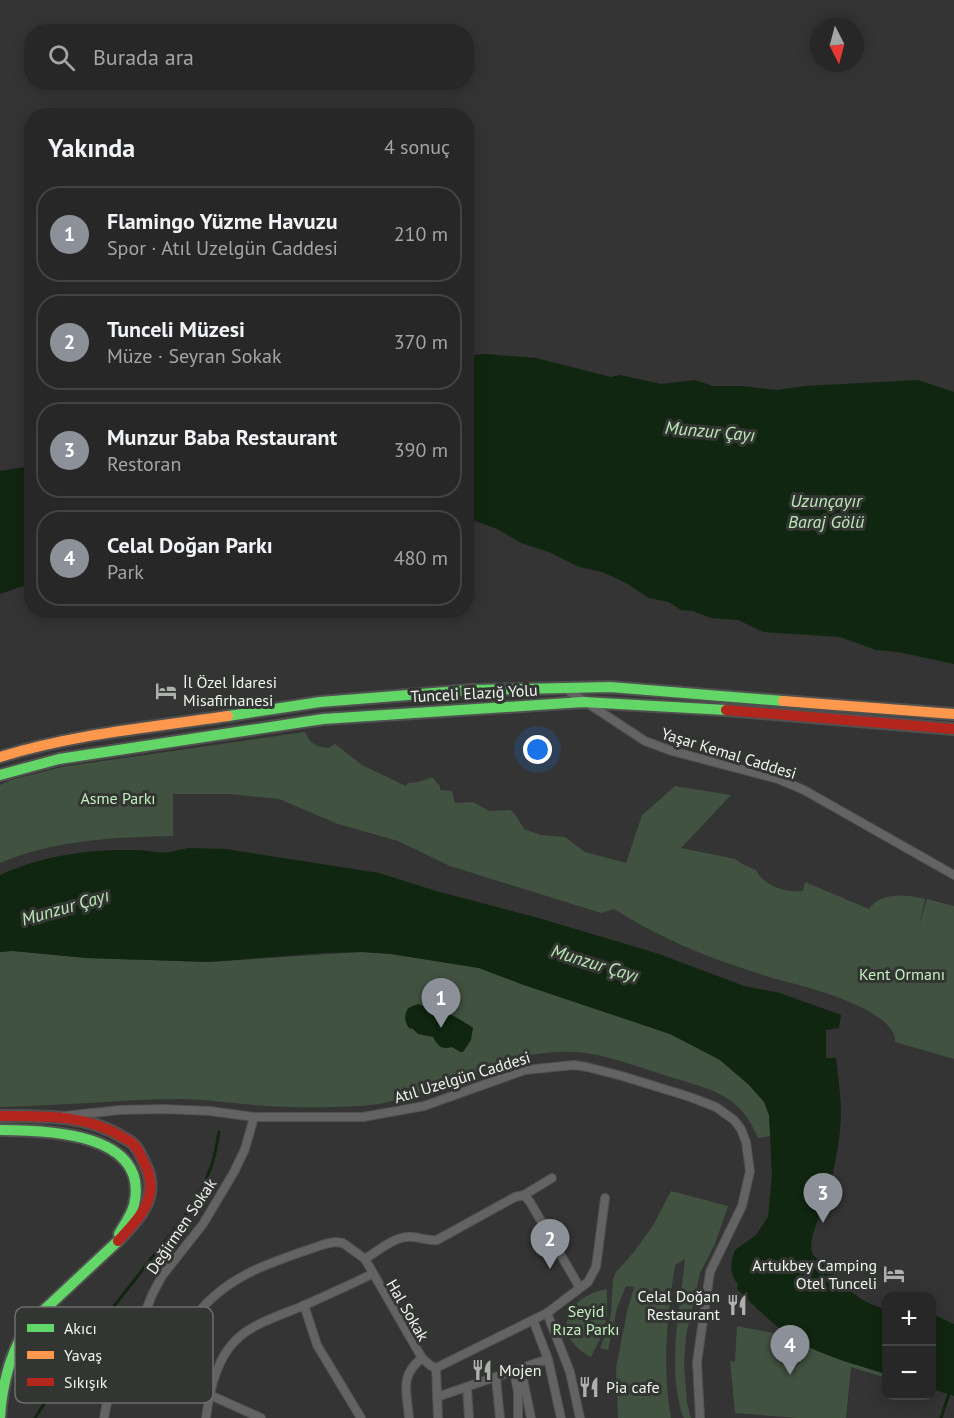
<!DOCTYPE html>
<html lang="tr">
<meta charset="utf-8">
<style>
:root{--surface:#262726;--page:#323332;--text:#f1f3f6;--muted:#a4a5a7;--line:#424443;--accent:#8c9099}
body{margin:0;font-family:"PT Sans",sans-serif;background:var(--page);color:var(--text)}
.controls{position:absolute;right:18px;bottom:18px;display:grid;overflow:hidden;border-radius:12px;box-shadow:0 3px 15px #0003}
.controls button{width:54px;height:54px;display:grid;place-items:center;padding:0;border:0;border-bottom:2px solid var(--line);background:var(--surface);color:var(--text);font:30px sans-serif}
.compass{position:absolute;left:810px;top:18px;width:54px;height:54px;border-radius:50%;background:var(--surface);box-shadow:0 3px 15px #0003;rotate:174deg}
.you{position:absolute;left:538px;top:750px;width:21px;height:21px;margin:-15px;border:4px solid #fff;border-radius:50%;background:#1a73e8;box-shadow:0 0 0 9px #1a73e833}
.badge{display:grid;place-items:center;width:39px;height:39px;border-radius:50%;background:var(--accent);color:#fff;font-size:20px;font-weight:700}
.pin{position:absolute;translate:-50% -50px;filter:drop-shadow(0 2px 3px #0008)}
.pin::after{content:'';position:absolute;top:32px;width:21px;height:18px;background:inherit;clip-path:polygon(0 0,100% 0,50% 100%)}
.list{margin:0;padding:0;list-style:none}
h2{display:flex;justify-content:space-between;align-items:center;height:78px;margin:0;padding:0 24px;font-size:26px}
h2 small{font-size:20px;font-weight:400;color:var(--muted)}
.list li{display:grid;grid-template-columns:39px 1fr auto;gap:18px;align-items:center;box-sizing:border-box;height:96px;margin:0 12px 12px;padding:0 12px;border:2px solid var(--line);border-radius:24px}
.list b{display:block;font-size:22px;white-space:nowrap}
.list p{margin:0;font-size:20px;white-space:nowrap;color:var(--muted)}
.list em{font-size:20px;font-style:normal;color:var(--muted)}
.icon{flex:none;width:33px;height:33px;fill:none;stroke:currentColor;stroke-width:2;stroke-linecap:round;stroke-linejoin:round}
.map{position:relative;flex:none;width:954px;height:1418px;overflow:hidden}
.search{position:absolute;background:var(--surface);box-shadow:0 3px 15px #0003;left:24px;top:24px;width:450px;height:66px;display:flex;align-items:center;gap:15px;box-sizing:border-box;padding:0 21px;border-radius:24px;color:var(--muted);font-size:22px}
.panel{position:absolute;background:var(--surface);box-shadow:0 3px 15px #0003;left:24px;top:108px;width:450px;height:510px;border-radius:24px}
.map>svg:first-child{display:block}
</style>
<div class="map">
<svg width="954" height="1418" viewBox="0 0 954 1418">
<rect width="100%" height="100%" fill="#333433"/>
<!-- green -->
<g fill="#425240">
<path d="M305,732C310,744 317,747 329,748L335,744L362,765L406,786L408,783L419,782L432,777L440,786V790L452,791L455,803L473,802L489,811L510,810L515,814L524,829L541,835L565,837L585,852L626,863L642,815L675,786L731,795L681,848L735,859L744,865L756,870C764,886 785,893 803,891L805,882L869,909C880,892 907,894 925,899L919,926L927,899L954,906V1059L895,1042C897,1025 868,1010 854,1004C824,989 789,984 757,973C708,958 658,937 614,909L601,913L450,866L398,841L338,824L279,799L229,794H173V836C114,837 55,840 0,863V785L11,780L62,767Z"/>
<path d="M13,951L87,958L209,962L362,952L391,954L479,968L524,985L670,1034L705,1051L720,1060L748,1084L765,1102L769,1115L771,1136L758,1138C740,1095 715,1091 674,1078C643,1069 605,1053 573,1052C497,1048 434,1102 359,1106C324,1108 288,1108 254,1105C231,1103 209,1100 186,1099C124,1099 62,1106 0,1107V952Z"/>
<path d="M671,1191L728,1206L715,1244L700,1273L686,1336L684,1363L687,1403L691,1418H684L682,1414C667,1364 680,1310 685,1259L675,1265C667,1316 662,1367 671,1418H618L616,1368L627,1312L634,1287L626,1286L617,1308L608,1350L600,1348L608,1328L611,1313L613,1279L616,1272L634,1252L654,1224Z"/>
<path d="M607,1289V1316L605,1319L606,1321L603,1329L604,1331L591,1357C550,1336 565,1296 607,1289Z"/>
<path d="M737,1326L779,1334L782,1331C814,1352 850,1363 886,1374V1378L851,1367L846,1418H798L735,1413L730,1361L735,1362Z"/>
</g>
<!-- water -->
<g fill="#102610">
<polygon points="487,354 536,358 611,377 620,375 661,384 695,380 713,386 740,386 777,390 805,386 918,380 954,392 954,664 898,652 876,650 840,637 763,632 738,620 711,618 693,611 681,610 669,602 649,598 626,583 602,572 579,567 549,552 521,543 497,529 467,518 467,355"/>
<polygon points="31,466 31,583 0,594 0,471"/>
<path d="M188,848L226,849L379,873L436,891L535,917L656,953L744,986L780,993L841,1015L839,1028L826,1030V1058H836C838,1077 841,1096 841,1114C840,1143 834,1170 827,1197C822,1212 806,1241 813,1255C837,1277 854,1302 886,1309V1374C857,1365 825,1357 798,1341C775,1327 756,1308 737,1289L738,1284C729,1274 730,1262 735,1250L756,1235L768,1217L772,1176L769,1115L764,1102L748,1084L720,1060L670,1034L524,985L479,968L391,954L362,952L323,953L209,962L87,958L13,951L0,952V875C43,855 90,849 137,850C148,850 159,854 170,852C176,851 182,849 188,848Z"/>
<path d="M418,1004L434,1010L436,1014C443,1017 445,1014 451,1015C453,1015 471,1026 473,1028L471,1040L463,1052H460L452,1047C441,1050 438,1046 433,1037L418,1034L413,1029L409,1028C404,1021 404,1016 408,1008Z"/>
<polygon points="932,1314 954,1324 954,1396 932,1389"/>
</g>
<g fill="none" stroke-linecap="round" stroke-linejoin="round">
<!-- stream -->
<g stroke="#102610" stroke-width="3">
<path d="M35,1418C66,1369 101,1322 137,1277C163,1242 196,1209 211,1167C215,1156 217,1144 219,1132"/>
<polyline points="941,1418 950,1391"/>
</g>
<defs>
<g id="street">
<polyline points="566,689 645,741 672,751 778,779 804,790 954,875"/>
<polyline points="64,1116 120,1110 163,1109 210,1111 254,1117 363,1117 424,1106 525,1070 574,1065 587,1067 622,1076 690,1097 716,1107 734,1120 741,1129 746,1142 750,1171 742,1206 710,1272 697,1362 700,1418"/>
<polyline points="524,1195 552,1178"/>
<path d="M365,1259C379,1250 396,1235 413,1237C422,1238 429,1241 437,1240L515,1197L524,1195L530,1202L580,1288"/>
<polyline points="304,1305 317,1345 361,1418"/>
<polyline points="547,1313 570,1372 580,1418"/>
<polyline points="533,1320 548,1359 561,1418"/>
<polyline points="436,1368 547,1313 588,1282 596,1267 605,1198"/>
<polyline points="436,1368 438,1418"/>
<polyline points="521,1369 531,1418"/>
<polyline points="514,1371 518,1392 518,1418"/>
<polyline points="496,1378 500,1418"/>
<polyline points="467,1387 469,1418"/>
<polyline points="437,1397 548,1359"/>
<polyline points="104,1418 108,1397 128,1356 152,1295 162,1276 203,1224 234,1172 245,1149 254,1117"/>
<path d="M206,1418C209,1393 216,1360 235,1341C252,1323 282,1315 305,1305C327,1295 350,1285 372,1274"/>
<path d="M261,1418L210,1395C199,1386 195,1373 191,1359C188,1351 184,1341 186,1333C188,1325 193,1319 198,1313C230,1273 278,1260 325,1244L335,1242L343,1243L365,1259L422,1358L431,1366L436,1368"/>
<path d="M409,1418C407,1392 399,1376 422,1358"/>
</g>
<g id="fast">
<polyline points="228,716 320,702 471,690 610,687 783,701"/>
<polyline points="0,775 59,759 323,719 583,702 726,710"/>
<path d="M0,1130C48,1130 151,1133 134,1205C131,1216 124,1225 119,1234"/>
<path d="M0,1418C2,1384 10,1352 29,1324L118,1241"/>
</g>
<g id="slow">
<polyline points="783,701 954,714"/>
<path d="M0,757C74,734 152,727 228,716"/>
</g>
<g id="jam">
<polyline points="726,710 954,729"/>
<path d="M0,1116C43,1116 87,1114 124,1138C128,1140 133,1143 135,1146C139,1150 141,1157 144,1162C162,1196 140,1217 118,1241"/>
</g>
</defs>
<!-- street casing -->
<use href="#street" stroke="#4f504f" stroke-width="10"/>
<!-- fast casing -->
<use href="#fast" stroke="#4f504f" stroke-width="14"/>
<!-- slow casing -->
<use href="#slow" stroke="#4f504f" stroke-width="14"/>
<!-- jam casing -->
<use href="#jam" stroke="#4f504f" stroke-width="14"/>
<!-- street -->
<use href="#street" stroke="#626362" stroke-width="8"/>
<!-- fast -->
<use href="#fast" stroke="#63d668" stroke-width="10"/>
<!-- slow -->
<use href="#slow" stroke="#ff974d" stroke-width="10"/>
<!-- jam -->
<use href="#jam" stroke="#b3261e" stroke-width="10"/>
</g>
<!-- icons -->
<defs>
<symbol id="hotel-bare" viewBox="-9 -9 18 18"><path d="M-6-4.5h1.5V1H6V5H4.5V3h-9V5H-6ZM-4 0a1.8 1.8 0 1 1 3.6 0ZM.5 0V-2.5h3Q6-2.5 6 0Z" fill="#aeb0ae" stroke="#333532" stroke-width="2.5" paint-order="stroke"/></symbol>
<symbol id="restaurant-bare" viewBox="-9 -9 18 18"><path d="M-5-6h1v4h1v-4h1v4h1v-4h1v5L-1.5 .5V6h-2V.5L-5-1ZM5-6V6H3V1.5H1.5Q1.5-4 5-6Z" fill="#aeb0ae" stroke="#333532" stroke-width="2.5" paint-order="stroke"/></symbol>
</defs>
<g fill-rule="evenodd">
<use href="#hotel-bare" x="151" y="676" width="30" height="30"/>
<use href="#hotel-bare" x="879" y="1259" width="30" height="30"/>
<use href="#restaurant-bare" x="722" y="1290" width="30" height="30"/>
<use href="#restaurant-bare" x="467" y="1355" width="30" height="30"/>
<use href="#restaurant-bare" x="574" y="1372" width="30" height="30"/>
</g>
<g text-anchor="middle" dominant-baseline="central" stroke-width="6" stroke-linejoin="round" paint-order="stroke">
<!-- poi labels -->
<g font-size="16" fill="#f1f3f1" stroke="#333532" text-anchor="start">
<text x="183" y="682">İl Özel İdaresi<tspan x="183" dy="18">Misafirhanesi</tspan></text>
<text x="877" y="1265" text-anchor="end">Artukbey Camping<tspan x="877" dy="18">Otel Tunceli</tspan></text>
<text x="720" y="1296" text-anchor="end">Celal Doğan<tspan x="720" dy="18">Restaurant</tspan></text>
<text x="499" y="1370">Mojen</text>
<text x="606" y="1387">Pia cafe</text>
</g>
<!-- street labels -->
<g font-size="16" fill="#f1f3f1" stroke="#333532">
<text transform="translate(474 693) rotate(-3)">Tunceli Elazığ Yolu</text>
<text transform="translate(729 753) rotate(17)">Yaşar Kemal Caddesi</text>
<text transform="translate(462 1077) rotate(-17)">Atıl Uzelgün Caddesi</text>
<text transform="translate(181 1226) rotate(-56)">Değirmen Sokak</text>
<text transform="translate(408 1310) rotate(60)">Hal Sokak</text>
</g>
<!-- park labels -->
<g font-size="16" fill="#c1f1bd" stroke="#333532">
<text x="118" y="798">Asme Parkı</text>
<text x="902" y="974">Kent Ormanı</text>
<text x="586" y="1311">Seyid<tspan x="586" dy="18">Rıza Parkı</tspan></text>
</g>
<!-- water labels -->
<g font-size="18" font-style="italic" fill="#bae9b6" stroke="#333532">
<text transform="translate(710 431) rotate(5)">Munzur Çayı</text>
<text x="826" y="500">Uzunçayır<tspan x="826" dy="21">Baraj Gölü</tspan></text>
<text transform="translate(65 907) rotate(-16)">Munzur Çayı</text>
<text transform="translate(595 963) rotate(17)">Munzur Çayı</text>
</g>
</g>
<!-- legend -->
<rect x="15" y="1307" width="198" height="96" rx="9" fill="#333532" stroke="#6c6e6b" stroke-width="1.5"/>
<rect x="27" y="1324" width="27" height="8" fill="#63d668"/>
<rect x="27" y="1351" width="27" height="8" fill="#ff974d"/>
<rect x="27" y="1378" width="27" height="8" fill="#b3261e"/>
<g font-size="16" fill="#f1f3f1">
<text x="64" y="1334">Akıcı</text>
<text x="64" y="1361">Yavaş</text>
<text x="64" y="1388">Sıkışık</text>
</g>
</svg>
<div class="controls">
<button>+</button>
<button>−</button>
</div>
<svg class="compass" viewBox="-18 -18 36 36"><path d="M0-13l5 13h-10z" fill="#e53935"/><path d="M0 13l5-13h-10z" fill="#a4a5a7"/></svg>
<div class="you"></div>
<div class="pin badge" style="left:441px;top:1028px">1</div>
<div class="pin badge" style="left:550px;top:1269px">2</div>
<div class="pin badge" style="left:823px;top:1223px">3</div>
<div class="pin badge" style="left:790px;top:1375px">4</div>
<div class="search"><svg class="icon" aria-label="search" viewBox="0 0 24 24"><circle cx="10" cy="10" r="6"/><path d="M15 15l6 6"/></svg>Burada ara</div>
<section class="panel">
<h2>Yakında<small>4 sonuç</small></h2>
<ul class="list">
<li><span class="badge">1</span><div><b>Flamingo Yüzme Havuzu</b><p>Spor · Atıl Uzelgün Caddesi</p></div><em>210 m</em></li>
<li><span class="badge">2</span><div><b>Tunceli Müzesi</b><p>Müze · Seyran Sokak</p></div><em>370 m</em></li>
<li><span class="badge">3</span><div><b>Munzur Baba Restaurant</b><p>Restoran</p></div><em>390 m</em></li>
<li><span class="badge">4</span><div><b>Celal Doğan Parkı</b><p>Park</p></div><em>480 m</em></li>
</ul>
</section>
</div>
